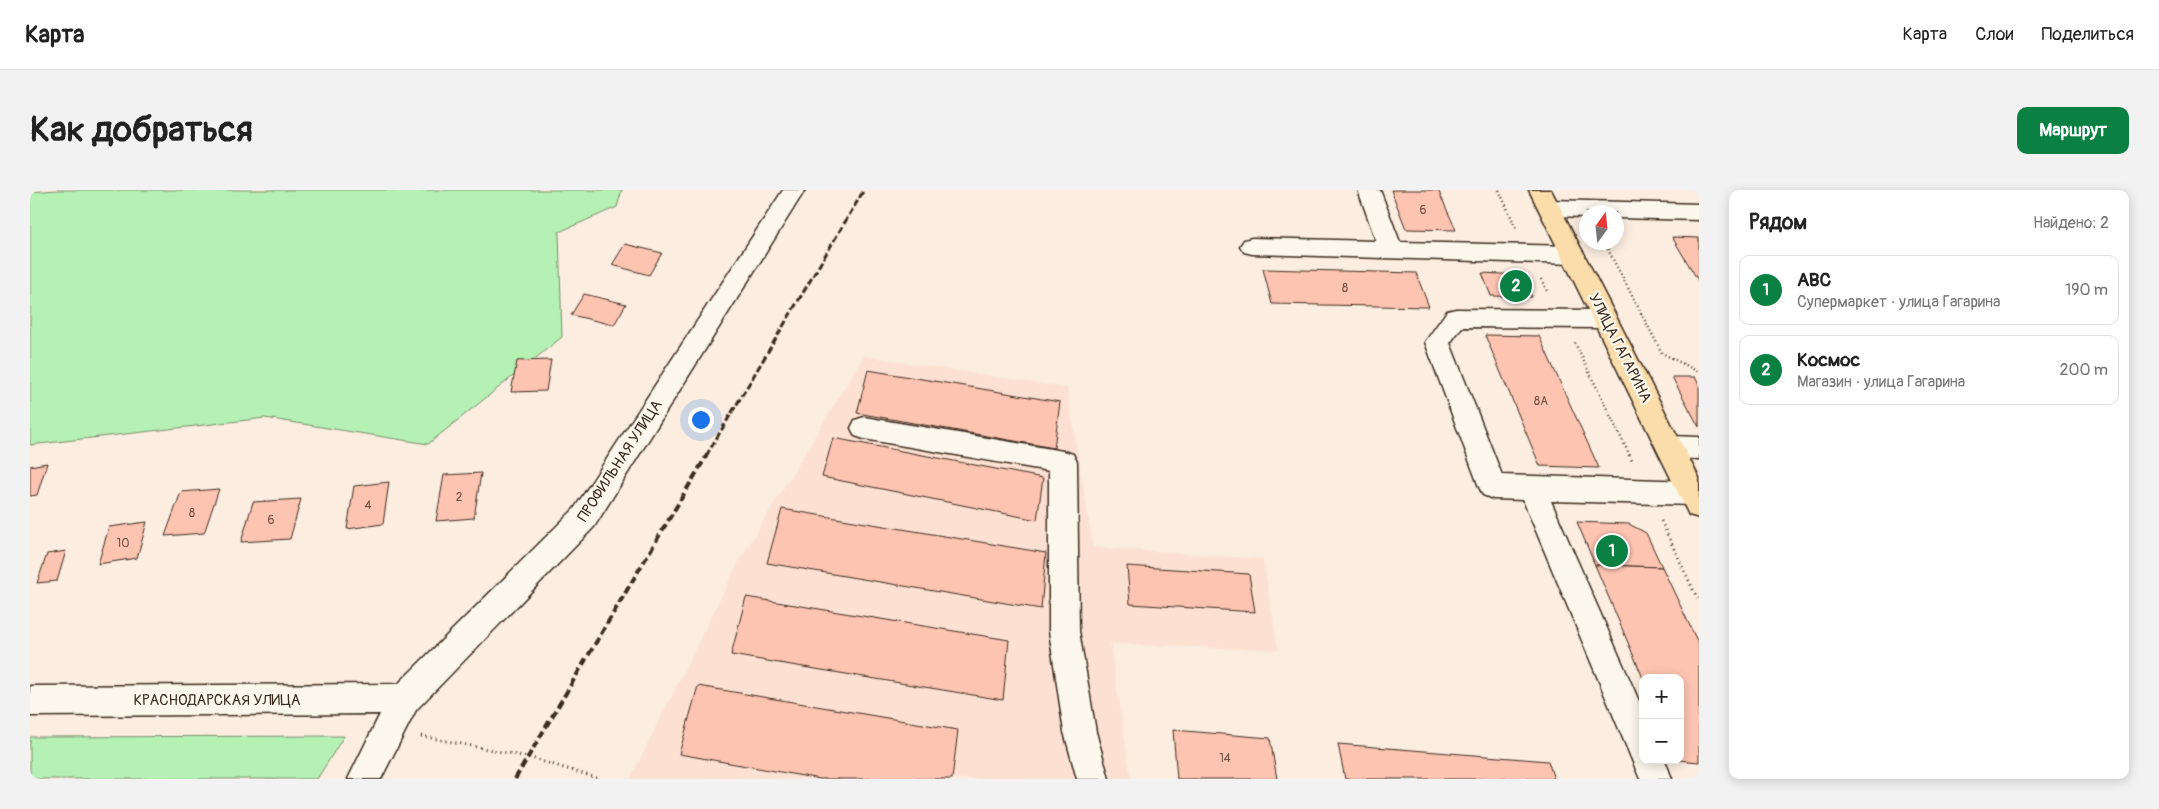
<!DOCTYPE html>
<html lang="ru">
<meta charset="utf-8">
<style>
:root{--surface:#fff;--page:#f2f2f2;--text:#222;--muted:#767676;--line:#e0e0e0;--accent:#0b8043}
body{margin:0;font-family:Pangolin,sans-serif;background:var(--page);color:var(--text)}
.controls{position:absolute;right:15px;bottom:15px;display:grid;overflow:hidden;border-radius:10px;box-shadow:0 2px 12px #0003}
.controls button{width:45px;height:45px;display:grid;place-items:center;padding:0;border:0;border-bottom:1px solid var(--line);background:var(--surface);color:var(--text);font:25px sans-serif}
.compass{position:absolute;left:1549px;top:15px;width:45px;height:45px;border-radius:50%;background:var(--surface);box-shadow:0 2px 12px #0003;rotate:15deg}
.you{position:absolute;left:670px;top:229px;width:18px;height:18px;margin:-12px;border:4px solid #fff;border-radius:50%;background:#1a73e8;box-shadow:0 0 0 8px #1a73e833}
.badge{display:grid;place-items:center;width:32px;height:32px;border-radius:50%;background:var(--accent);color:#fff;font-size:16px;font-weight:700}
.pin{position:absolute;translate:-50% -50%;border:2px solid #fff;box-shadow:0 1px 5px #0006}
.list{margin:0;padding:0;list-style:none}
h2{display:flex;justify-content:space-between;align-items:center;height:65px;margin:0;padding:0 20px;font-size:21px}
h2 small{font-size:16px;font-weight:400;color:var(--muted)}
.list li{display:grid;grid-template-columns:32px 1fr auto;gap:15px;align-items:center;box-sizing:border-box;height:70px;margin:0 10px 10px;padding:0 10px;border:1px solid var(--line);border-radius:10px}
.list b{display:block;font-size:19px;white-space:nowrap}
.list p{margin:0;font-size:16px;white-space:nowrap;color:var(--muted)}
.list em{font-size:16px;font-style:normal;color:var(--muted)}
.map{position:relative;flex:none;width:1669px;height:589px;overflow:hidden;border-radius:10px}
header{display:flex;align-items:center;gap:30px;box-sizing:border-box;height:70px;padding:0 25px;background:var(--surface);border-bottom:1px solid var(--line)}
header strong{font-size:24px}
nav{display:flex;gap:28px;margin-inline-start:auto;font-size:18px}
.intro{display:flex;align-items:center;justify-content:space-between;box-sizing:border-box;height:120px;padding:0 30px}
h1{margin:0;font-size:35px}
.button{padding:12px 22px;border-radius:10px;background:var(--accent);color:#fff;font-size:18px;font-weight:700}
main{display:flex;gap:30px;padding:0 30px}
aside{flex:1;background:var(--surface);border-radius:10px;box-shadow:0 2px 12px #0003}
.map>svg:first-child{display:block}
</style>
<header>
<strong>Карта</strong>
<nav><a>Карта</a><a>Слои</a><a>Поделиться</a></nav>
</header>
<div class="intro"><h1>Как добраться</h1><a class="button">Маршрут</a></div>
<main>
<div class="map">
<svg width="1669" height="589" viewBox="0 0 1669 589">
<rect width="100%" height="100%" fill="#fbede0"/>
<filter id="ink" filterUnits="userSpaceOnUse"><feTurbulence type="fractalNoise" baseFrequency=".02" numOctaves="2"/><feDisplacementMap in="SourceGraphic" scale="10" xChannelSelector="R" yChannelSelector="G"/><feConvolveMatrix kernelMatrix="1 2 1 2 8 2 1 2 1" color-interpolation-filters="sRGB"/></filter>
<g filter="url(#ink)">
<!-- built -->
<polygon fill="#fce1d2" points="834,166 1037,198 1063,357 1233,369 1248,460 1080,454 1101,589 600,589 708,373"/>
<!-- green -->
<g fill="#b5f0b5" stroke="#788d6a">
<polygon points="27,0 592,0 587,17 529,42 532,147 398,254 235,228 0,255 0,2"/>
<polygon points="314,546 287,589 0,589 0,547"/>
</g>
<!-- building -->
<g fill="#fdc4b2" stroke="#3b2a1e">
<polygon points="1361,0 1408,0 1426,40 1376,39"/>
<polygon points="1642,47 1669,48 1669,92"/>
<polygon points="595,54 632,63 619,85 582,75"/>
<polygon points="1233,79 1386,83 1399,117 1242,114"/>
<polygon points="1452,83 1492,85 1502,107 1461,106"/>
<polygon points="554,104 596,114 584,135 541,125"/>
<polygon points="1455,145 1509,146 1569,278 1510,276"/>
<polygon points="521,170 516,201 481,202 487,171"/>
<polygon points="838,180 1030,212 1024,258 827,223"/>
<polygon points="1642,187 1665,187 1669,195 1669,237"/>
<polygon points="803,248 1013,288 1007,330 792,287"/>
<polygon points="17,273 7,305 0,306 0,276"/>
<polygon points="451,283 444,328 406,331 414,285"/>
<polygon points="359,292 353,334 317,339 324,296"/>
<polygon points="189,299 174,343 135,346 151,302"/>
<polygon points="271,309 260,349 211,352 223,312"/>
<polygon points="752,319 1016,363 1011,419 737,373"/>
<polygon points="117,332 107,368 68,374 79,337"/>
<polygon points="1547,332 1599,334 1616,343 1632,377 1565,375"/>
<polygon points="36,361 27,391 7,393 17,364"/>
<polygon points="1565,375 1632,377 1669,455 1669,572 1648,570 1650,570 1650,488 1613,488"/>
<polygon points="1097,376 1219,384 1225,422 1100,414"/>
<polygon points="716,407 979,450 973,510 701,465"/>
<polygon points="668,496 928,540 922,589 790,589 649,564"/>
<polygon points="1143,540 1240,548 1247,589 1147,589"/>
<polygon points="1308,554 1518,571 1524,589 1315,589"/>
</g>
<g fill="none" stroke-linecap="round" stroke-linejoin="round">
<defs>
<g id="minor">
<polygon points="753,0 775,0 564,337 386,520 351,589 318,589 350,524 0,526 0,496 368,494 544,319"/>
<polygon points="1328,0 1350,0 1370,52 1543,56 1551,59 1555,65 1551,71 1543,74 1222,64 1214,62 1210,56 1214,50 1222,48 1346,51"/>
<polygon points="1520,10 1669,14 1669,30 1586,28 1586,22 1556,22 1556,27 1520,26 1512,24 1509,18 1512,12"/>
<polygon points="1426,119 1575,120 1584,122 1587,129 1584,136 1575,138 1432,137 1420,153 1472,285 1663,291 1669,293 1669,313 1663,315 1521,311 1613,520 1613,570 1635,570 1642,589 1610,589 1493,310 1463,309 1453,305 1449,297 1395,152 1417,121"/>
<polygon points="834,227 1033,261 1043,264 1047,272 1049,441 1066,542 1079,589 1047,589 1034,542 1019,441 1019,281 834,249 825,246 821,238 825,230"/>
<polygon points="1639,246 1669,247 1669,269 1639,268 1630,265 1626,257 1630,249"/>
</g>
<polygon id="major" points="1499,0 1521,0 1669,288 1669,328 1659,325"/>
</defs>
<!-- minor casing -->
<use href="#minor" stroke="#3b2a1e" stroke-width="3"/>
<!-- major casing -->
<use href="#major" stroke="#3b2a1e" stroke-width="3"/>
<!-- path-far1 -->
<g stroke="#3b2a1e" stroke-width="2.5" stroke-dasharray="1 3" stroke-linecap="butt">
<polyline points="1469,0 1486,38"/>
<polyline points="1574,52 1632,163 1669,182"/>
<polyline points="1511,89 1518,103"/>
<polyline points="1545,153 1600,266"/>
</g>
<!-- path -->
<g stroke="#3b2a1e" stroke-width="3" stroke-dasharray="1 4" stroke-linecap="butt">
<polyline points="1599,265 1603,273"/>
<polyline points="1631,331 1669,412"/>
<polyline points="391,546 498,567 570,589"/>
</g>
<!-- minor -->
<use href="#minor" fill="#fbf7ec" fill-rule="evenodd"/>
<!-- major -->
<use href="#major" fill="#faddab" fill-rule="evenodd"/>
<!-- rail-far1 -->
<polyline stroke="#3b2a1e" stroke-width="3" stroke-dasharray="7 3" stroke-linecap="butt" points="676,266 834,0"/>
<!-- rail -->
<polyline stroke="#3b2a1e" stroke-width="4" stroke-dasharray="8 4" stroke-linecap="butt" points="485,589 677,265"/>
</g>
</g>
<g text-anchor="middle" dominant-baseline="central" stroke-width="4.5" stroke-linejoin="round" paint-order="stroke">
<!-- number labels -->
<g font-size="12" fill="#6c5043">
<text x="1393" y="20">6</text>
<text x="1315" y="98">8</text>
<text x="1511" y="211">8А</text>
<text x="429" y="307">2</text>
<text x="338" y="315">4</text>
<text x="162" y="323">8</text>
<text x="241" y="330">6</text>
<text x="93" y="353">10</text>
<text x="1195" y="568">14</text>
</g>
<!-- street labels -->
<g font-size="15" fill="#3b2a1e" stroke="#fbf7ec">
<text transform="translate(1590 158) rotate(63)">УЛИЦА ГАГАРИНА</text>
<text transform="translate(590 271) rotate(-57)">ПРОФИЛЬНАЯ УЛИЦА</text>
<text x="187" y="510">КРАСНОДАРСКАЯ УЛИЦА</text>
</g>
</g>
</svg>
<div class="controls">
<button>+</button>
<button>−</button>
</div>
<svg class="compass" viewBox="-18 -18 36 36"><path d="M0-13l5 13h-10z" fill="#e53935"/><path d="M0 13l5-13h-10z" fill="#767676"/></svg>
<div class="you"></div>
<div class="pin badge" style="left:1582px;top:361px">1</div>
<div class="pin badge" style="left:1486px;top:96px">2</div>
</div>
<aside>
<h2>Рядом<small>Найдено: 2</small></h2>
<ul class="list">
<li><span class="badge">1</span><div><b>ABC</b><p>Супермаркет · улица Гагарина</p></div><em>190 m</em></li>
<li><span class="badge">2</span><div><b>Космос</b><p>Магазин · улица Гагарина</p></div><em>200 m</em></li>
</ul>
</aside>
</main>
